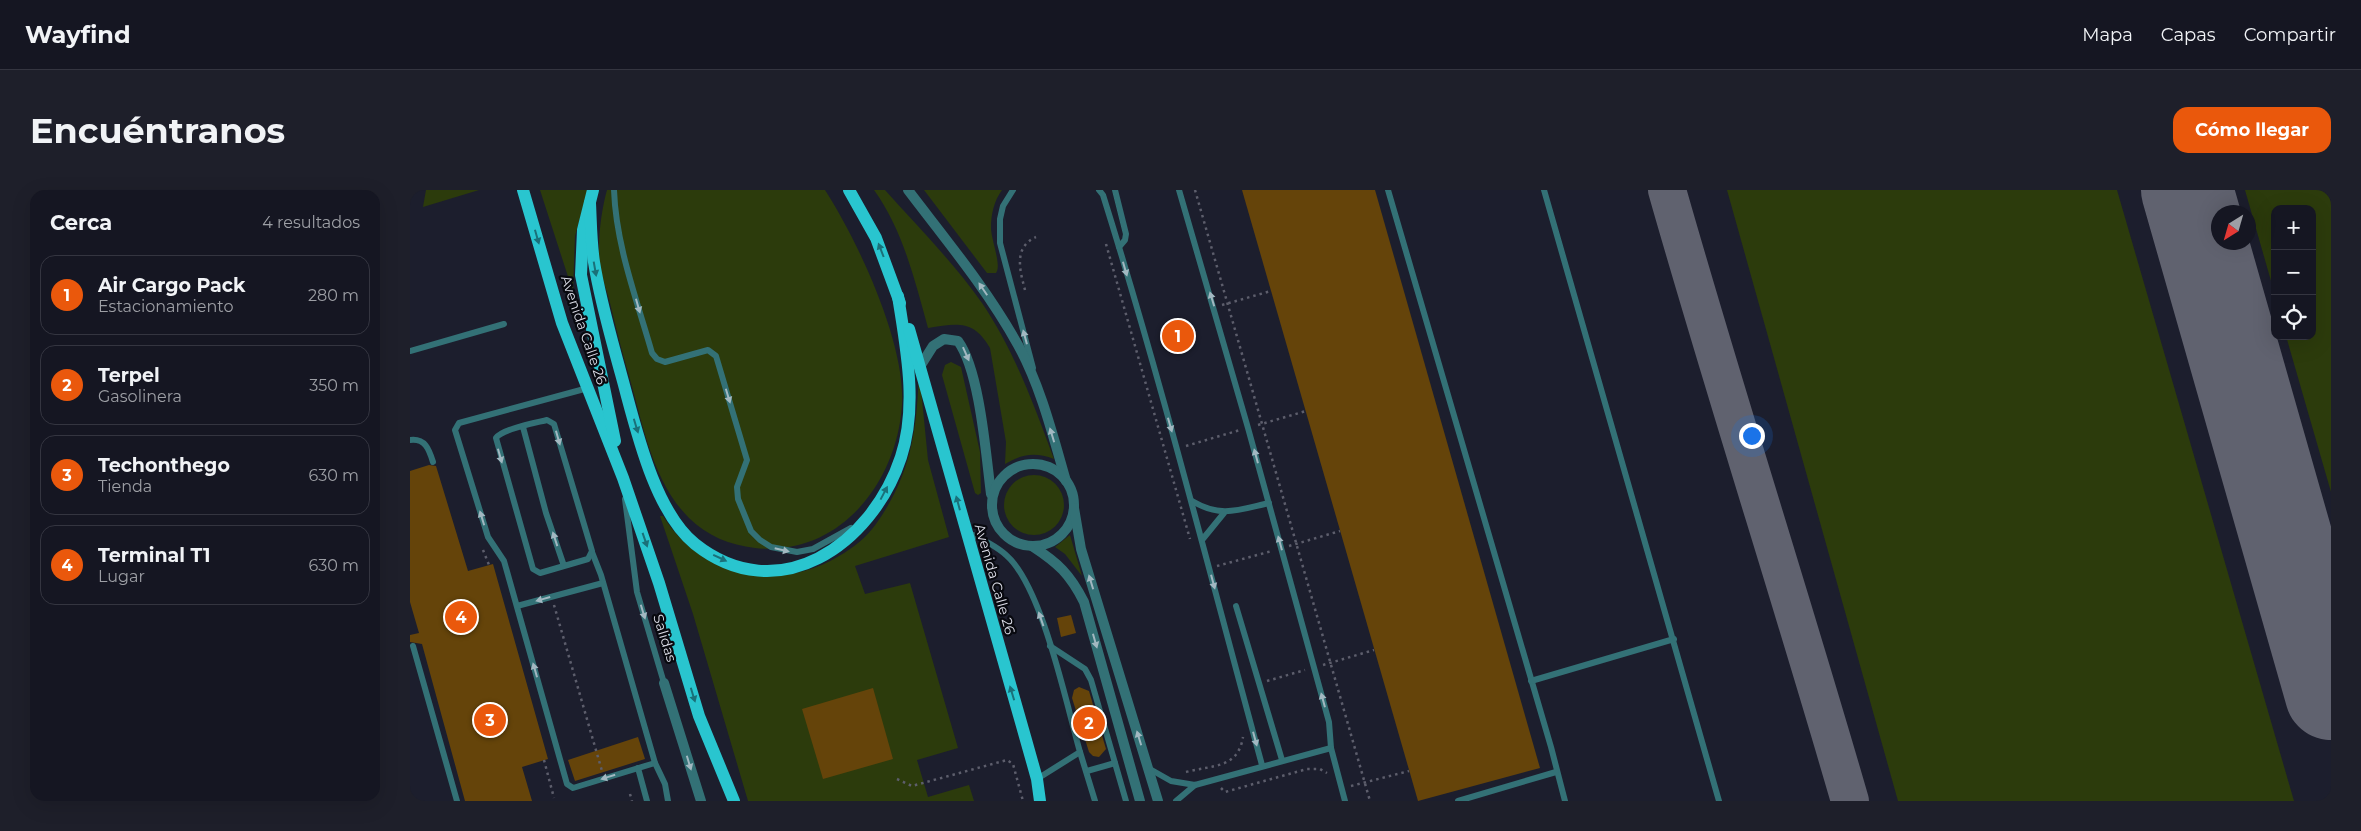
<!DOCTYPE html>
<html lang="es">
<meta charset="utf-8">
<style>
:root{--surface:#151622;--page:#1e1f2a;--text:#f1f3f6;--muted:#9d9fa5;--line:#343540;--accent:#ea580c}
body{margin:0;font-family:Montserrat,sans-serif;background:var(--page);color:var(--text)}
.controls{position:absolute;right:15px;top:15px;display:grid;overflow:hidden;border-radius:10px;box-shadow:0 5px 20px #0002}
.controls button{width:45px;height:45px;display:grid;place-items:center;padding:0;border:0;border-bottom:1px solid var(--line);background:var(--surface);color:var(--text);font:25px sans-serif}
.compass{position:absolute;left:1801px;top:15px;width:45px;height:45px;border-radius:50%;background:var(--surface);box-shadow:0 5px 20px #0002;rotate:217deg}
.you{position:absolute;left:1341px;top:245px;width:18px;height:18px;margin:-12px;border:4px solid #fff;border-radius:50%;background:#1a73e8;box-shadow:0 0 0 8px #1a73e833}
.badge{display:grid;place-items:center;width:32px;height:32px;border-radius:50%;background:var(--accent);color:#fff;font-size:16px;font-weight:700}
.pin{position:absolute;translate:-50% -50%;border:2px solid #fff;box-shadow:0 1px 5px #0006}
.list{margin:0;padding:0;list-style:none}
h2{display:flex;justify-content:space-between;align-items:center;height:65px;margin:0;padding:0 20px;font-size:21px}
h2 small{font-size:16px;font-weight:400;color:var(--muted)}
.list li{display:grid;grid-template-columns:32px 1fr auto;gap:15px;align-items:center;box-sizing:border-box;height:80px;margin:0 10px 10px;padding:0 10px;border:1px solid var(--line);border-radius:15px}
.list b{display:block;font-size:19px;white-space:nowrap}
.list p{margin:0;font-size:16px;white-space:nowrap;color:var(--muted)}
.list em{font-size:16px;font-style:normal;color:var(--muted)}
.icon{flex:none;width:28px;height:28px;fill:none;stroke:currentColor;stroke-width:2;stroke-linecap:round;stroke-linejoin:round}
.map{position:relative;flex:none;width:1921px;height:611px;overflow:hidden;border-radius:15px}
header{display:flex;align-items:center;gap:30px;box-sizing:border-box;height:70px;padding:0 25px;background:var(--surface);border-bottom:1px solid var(--line)}
header strong{font-size:24px}
nav{display:flex;gap:28px;margin-inline-start:auto;font-size:18px}
.intro{display:flex;align-items:center;justify-content:space-between;box-sizing:border-box;height:120px;padding:0 30px}
h1{margin:0;font-size:35px}
.button{padding:12px 22px;border-radius:15px;background:var(--accent);color:#fff;font-size:18px;font-weight:700}
main{display:flex;gap:30px;padding:0 30px}
aside{flex:1;background:var(--surface);border-radius:15px;box-shadow:0 5px 20px #0002}
.map>svg:first-child{display:block}
</style>
<header>
<strong>Wayfind</strong>
<nav><a>Mapa</a><a>Capas</a><a>Compartir</a></nav>
</header>
<div class="intro"><h1>Encuéntranos</h1><a class="button">Cómo llegar</a></div>
<main>
<aside>
<h2>Cerca<small>4 resultados</small></h2>
<ul class="list">
<li><span class="badge">1</span><div><b>Air Cargo Pack</b><p>Estacionamiento</p></div><em>280 m</em></li>
<li><span class="badge">2</span><div><b>Terpel</b><p>Gasolinera</p></div><em>350 m</em></li>
<li><span class="badge">3</span><div><b>Techonthego</b><p>Tienda</p></div><em>630 m</em></li>
<li><span class="badge">4</span><div><b>Terminal T1</b><p>Lugar</p></div><em>630 m</em></li>
</ul>
</aside>
<div class="map">
<svg width="1921" height="611" viewBox="0 0 1921 611">
<rect width="100%" height="100%" fill="#1c1e2d"/>
<!-- green -->
<g fill="#2c3b0c">
<polygon points="16,0 69,0 13,17"/>
<polygon points="130,0 178,0 165,46 163,102"/>
<path d="M197,0H415C448,51 496,154 492,215C487,293 429,367 345,358C320,355 297,346 279,328C242,291 233,234 219,186C212,162 206,138 200,113C197,101 192,88 190,75C187,54 191,21 197,0Z"/>
<path d="M464,0H475C508,37 544,73 572,113C604,160 624,215 644,269C625,262 612,264 595,274L596,252L580,158C564,130 548,133 518,138C505,91 493,40 464,0Z"/>
<path d="M514,0H592C584,11 581,24 581,38C581,49 592,76 586,83H577Z"/>
<polygon points="1317,0 1707,0 1884,611 1488,611"/>
<polygon points="1835,0 1921,0 1921,302 1876,146 1902,146 1902,19 1865,19 1865,105"/>
<polygon points="541,172 551,177 570,262 571,303 568,305 565,303 532,185 535,175"/>
<path d="M509,179L518,270L539,347L445,376L455,404L500,393L548,558L507,570L518,607L559,595L564,611H338L283,424L250,326H253C291,387 368,403 429,366C443,358 456,348 466,334C502,283 507,239 509,179Z"/>
<circle cx="624" cy="315" r="30"/>
<polygon points="660,345 672,386 655,364 645,357"/>
</g>
<g fill="none" stroke-linecap="round" stroke-linejoin="round">
<!-- taxiway -->
<path stroke="#60626f" stroke-width="38" d="M1257,0C1315,204 1381,407 1440,611"/>
<!-- runway -->
<polyline stroke="#60626f" stroke-width="92" points="1777,0 1921,504"/>
</g>
<!-- building -->
<g fill="#65440a">
<polygon points="832,0 965,0 1130,578 1008,611"/>
<polygon points="19,275 26,276 58,381 83,374 138,569 112,577 122,611 55,611 12,454 0,452 0,445 9,443 0,412 0,281"/>
<polygon points="661,425 666,443 651,447 647,428"/>
<polygon points="669,497 679,501 696,559 689,567 683,566 679,562 662,508 664,500"/>
<polygon points="463,498 483,569 413,589 392,519"/>
<polygon points="228,547 235,569 165,591 158,570"/>
</g>
<g fill="none" stroke-linecap="round" stroke-linejoin="round">
<!-- path -->
<g stroke="#5d5e6c" stroke-width="2.5" stroke-dasharray="2.5 4" stroke-linecap="butt">
<polyline points="785,0 960,611"/>
<polyline points="696,54 780,349"/>
<path d="M615,100C610,81 603,57 626,47"/>
<polyline points="812,115 861,101"/>
<polyline points="848,235 896,221"/>
<polyline points="776,256 830,240"/>
<polyline points="879,356 930,341"/>
<polyline points="73,360 79,375"/>
<polyline points="807,376 862,361"/>
<polyline points="144,415 192,581"/>
<polyline points="913,475 964,460"/>
<polyline points="857,491 895,480"/>
<polyline points="134,570 144,608"/>
<path d="M776,582C802,575 828,579 833,547"/>
<polyline points="487,589 502,596 597,570 603,574 613,611"/>
<polyline points="941,596 999,581"/>
<polyline points="811,598 815,602 897,579 910,579 917,583"/>
<polyline points="220,604 222,611"/>
</g>
<!-- lane -->
<g stroke="#337176" stroke-width="6">
<path d="M204,0C206,56 227,110 242,163L247,169L255,172L298,160L306,166L337,270L327,297L328,309L341,341L350,350L361,357L387,362L403,359L441,338"/>
<polyline points="603,0 593,16 590,29 590,53 623,178"/>
<path d="M689,0L693,5C752,193 800,385 852,575"/>
<polyline points="705,0 716,44 715,50 709,57"/>
<polyline points="769,0 838,238 919,532 921,558 935,611"/>
<polyline points="978,0 1141,557 1155,611"/>
<polyline points="1134,0 1309,611"/>
<polyline points="0,161 94,134"/>
<polyline points="178,198 49,233 45,240 78,347 94,371 157,594 163,598 245,573"/>
<path d="M113,237L136,323L154,376L130,383L123,379L86,248C92,239 125,233 137,230L144,234L182,361L178,369L154,376"/>
<path d="M0,250C15,248 19,259 23,272"/>
<polyline points="215,309 227,402 254,493"/>
<path d="M782,311C811,328 828,320 859,313"/>
<path d="M556,342C570,348 585,355 596,365C632,396 656,513 670,562L627,589"/>
<polyline points="792,350 814,323"/>
<polyline points="182,362 191,385 245,573 255,594 258,611"/>
<polyline points="107,416 193,393"/>
<polyline points="826,416 872,570"/>
<polyline points="3,456 47,611"/>
<polyline points="640,456 675,479 681,490 716,611"/>
<polyline points="1121,491 1264,449"/>
<polyline points="670,562 685,611"/>
<polyline points="228,578 237,611"/>
<polyline points="738,578 761,591 785,595 921,558"/>
<polyline points="677,581 705,573"/>
<polyline points="766,611 785,595"/>
<polyline points="1048,611 1146,582"/>
</g>
<!-- street -->
<g stroke="#337176" stroke-width="10">
<path d="M498,0C536,50 577,99 608,155C631,197 643,246 656,291"/>
<path d="M511,175L523,156L534,149L548,151C570,181 576,266 581,304"/>
<circle cx="623" cy="315" r="41"/>
<polyline points="664,318 671,359 748,611"/>
<path d="M622,356C648,373 660,384 674,412L730,611"/>
<polyline points="254,493 291,611"/>
</g>
<!-- primary -->
<g stroke="#29c5cf" stroke-width="12">
<polyline points="113,0 152,133 213,288 249,393 289,526 324,611"/>
<polyline points="183,0 173,40 171,85 205,251"/>
<polyline points="439,0 466,48 490,113"/>
<path d="M180,13C181,33 181,52 184,72C190,110 201,147 211,184C225,234 243,320 285,354C368,420 462,355 491,267C508,215 496,158 488,106"/>
<polyline points="499,139 616,550 627,589 630,611"/>
</g>
</g>
<!-- one-way arrows -->
<defs><path id="oneway-solid" d="M-6-.8H1V-3.2L6.5 0L1 3.2V.8H-6Z" transform="scale(1.25)"/></defs>
<g fill="#1a7079">
<use href="#oneway-solid" transform="translate(127 47) rotate(74)"/>
<use href="#oneway-solid" transform="translate(471 60) rotate(-111)"/>
<use href="#oneway-solid" transform="translate(185 79) rotate(80)"/>
<use href="#oneway-solid" transform="translate(226 236) rotate(73)"/>
<use href="#oneway-solid" transform="translate(474 303) rotate(-62)"/>
<use href="#oneway-solid" transform="translate(548 313) rotate(-105)"/>
<use href="#oneway-solid" transform="translate(235 350) rotate(71)"/>
<use href="#oneway-solid" transform="translate(310 368) rotate(25)"/>
<use href="#oneway-solid" transform="translate(602 503) rotate(-107)"/>
<use href="#oneway-solid" transform="translate(283 505) rotate(73)"/>
</g>
<g fill="#a2b8c1">
<use href="#oneway-solid" transform="translate(715 79) rotate(74)"/>
<use href="#oneway-solid" transform="translate(573 99) rotate(-124)"/>
<use href="#oneway-solid" transform="translate(802 109) rotate(-107)"/>
<use href="#oneway-solid" transform="translate(228 116) rotate(74)"/>
<use href="#oneway-solid" transform="translate(615 147) rotate(-105)"/>
<use href="#oneway-solid" transform="translate(556 164) rotate(66)"/>
<use href="#oneway-solid" transform="translate(318 206) rotate(73)"/>
<use href="#oneway-solid" transform="translate(760 235) rotate(74)"/>
<use href="#oneway-solid" transform="translate(642 245) rotate(-107)"/>
<use href="#oneway-solid" transform="translate(148 248) rotate(74)"/>
<use href="#oneway-solid" transform="translate(90 266) rotate(74)"/>
<use href="#oneway-solid" transform="translate(846 266) rotate(-105)"/>
<use href="#oneway-solid" transform="translate(72 328) rotate(-107)"/>
<use href="#oneway-solid" transform="translate(145 349) rotate(-108)"/>
<use href="#oneway-solid" transform="translate(870 353) rotate(-105)"/>
<use href="#oneway-solid" transform="translate(372 360) rotate(13)"/>
<use href="#oneway-solid" transform="translate(681 392) rotate(-107)"/>
<use href="#oneway-solid" transform="translate(803 392) rotate(75)"/>
<use href="#oneway-solid" transform="translate(133 409) rotate(164)"/>
<use href="#oneway-solid" transform="translate(233 422) rotate(73)"/>
<use href="#oneway-solid" transform="translate(631 429) rotate(-109)"/>
<use href="#oneway-solid" transform="translate(685 451) rotate(74)"/>
<use href="#oneway-solid" transform="translate(125 480) rotate(-106)"/>
<use href="#oneway-solid" transform="translate(913 510) rotate(-105)"/>
<use href="#oneway-solid" transform="translate(729 548) rotate(-107)"/>
<use href="#oneway-solid" transform="translate(845 549) rotate(75)"/>
<use href="#oneway-solid" transform="translate(279 573) rotate(73)"/>
<use href="#oneway-solid" transform="translate(198 587) rotate(163)"/>
</g>
<g text-anchor="middle" dominant-baseline="central" stroke-width="4.5" stroke-linejoin="round" paint-order="stroke">
<!-- street labels -->
<g font-size="14" fill="#dddee9" stroke="#08090f">
<text transform="translate(174 140) rotate(71)">Avenida Calle 26</text>
<text transform="translate(585 389) rotate(74)">Avenida Calle 26</text>
<text transform="translate(255 448) rotate(73)">Salidas</text>
</g>
</g>
</svg>
<div class="controls">
<button>+</button>
<button>−</button>
<button><svg class="icon" aria-label="locate" viewBox="0 0 24 24"><circle cx="12" cy="12" r="6"/><path d="M12 2v4M12 18v4M2 12h4M18 12h4"/></svg></button>
</div>
<svg class="compass" viewBox="-18 -18 36 36"><path d="M0-13l5 13h-10z" fill="#e53935"/><path d="M0 13l5-13h-10z" fill="#9d9fa5"/></svg>
<div class="you"></div>
<div class="pin badge" style="left:768px;top:146px">1</div>
<div class="pin badge" style="left:679px;top:533px">2</div>
<div class="pin badge" style="left:80px;top:530px">3</div>
<div class="pin badge" style="left:51px;top:427px">4</div>
</div>
</main>
